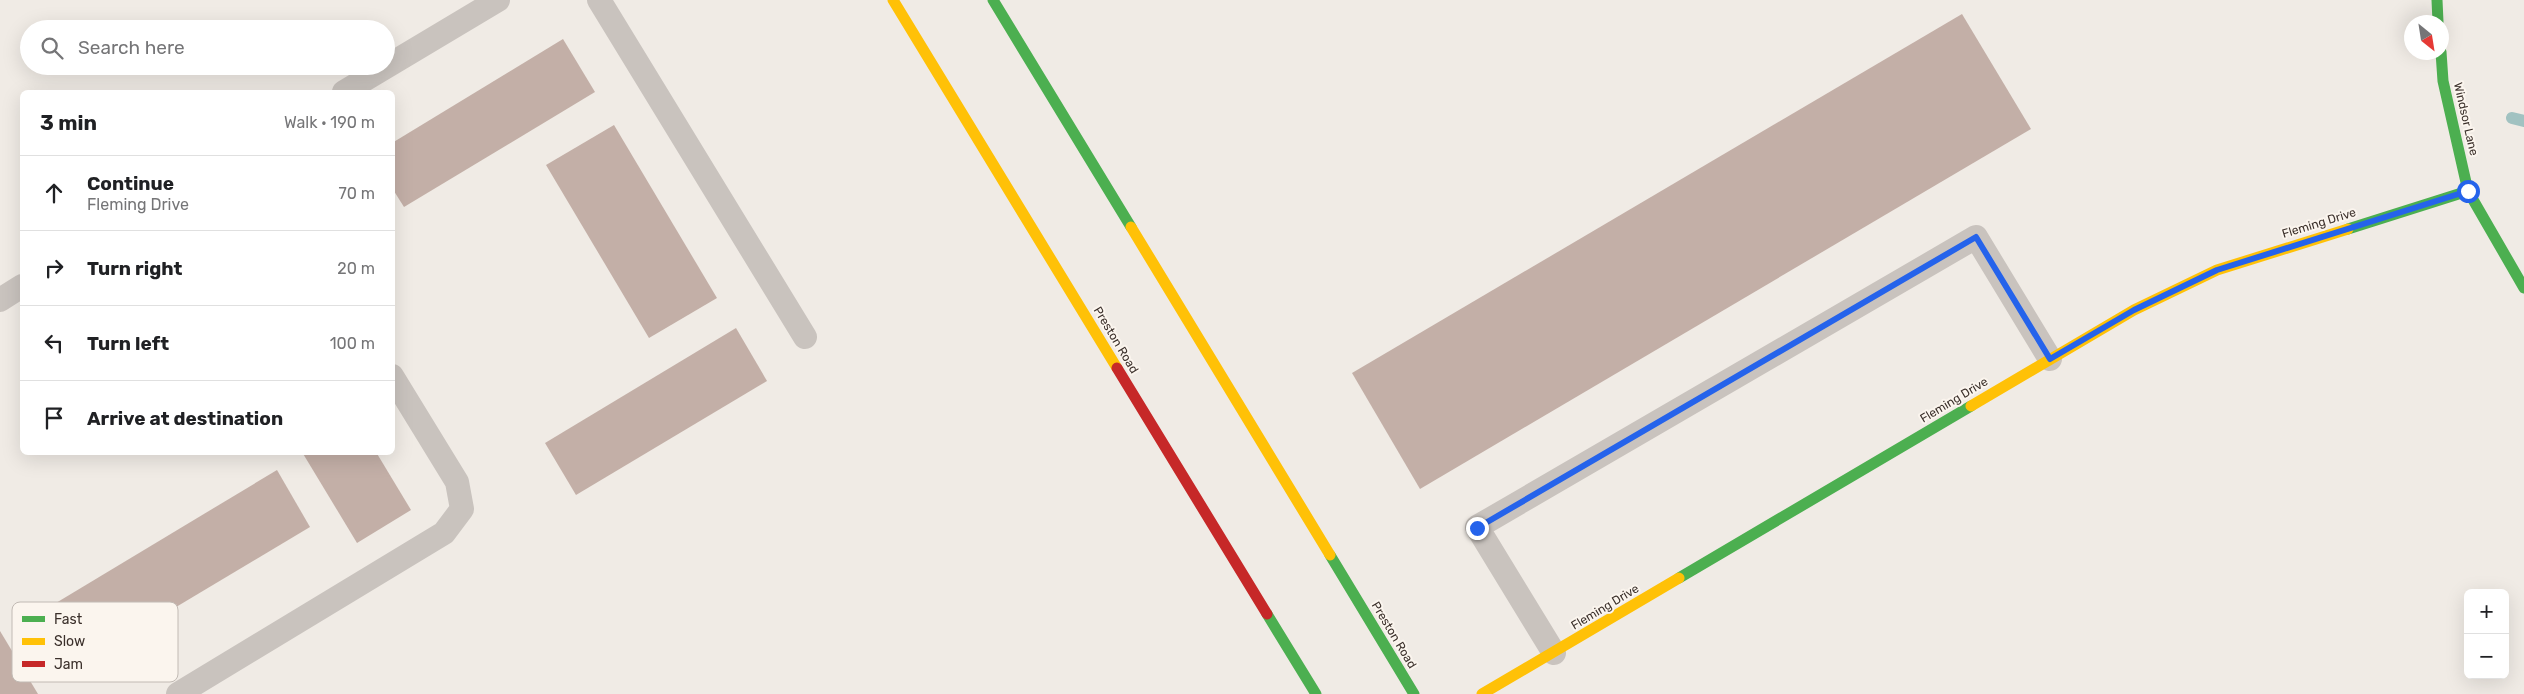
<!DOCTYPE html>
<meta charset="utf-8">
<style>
:root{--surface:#fff;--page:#f2f2f2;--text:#202124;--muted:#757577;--line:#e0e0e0}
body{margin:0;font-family:Rubik,sans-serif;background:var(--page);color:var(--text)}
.controls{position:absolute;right:15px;bottom:15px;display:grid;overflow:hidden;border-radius:8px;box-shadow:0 5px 20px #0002}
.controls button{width:45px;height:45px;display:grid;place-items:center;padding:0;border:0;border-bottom:1px solid var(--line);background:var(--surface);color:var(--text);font:25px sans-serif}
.compass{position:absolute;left:2404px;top:15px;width:45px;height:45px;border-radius:50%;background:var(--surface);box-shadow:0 5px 20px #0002;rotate:150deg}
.stop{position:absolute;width:15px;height:15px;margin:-11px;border:4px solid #2563eb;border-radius:50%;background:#fff}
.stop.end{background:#2563eb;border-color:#fff;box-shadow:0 1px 5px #0008}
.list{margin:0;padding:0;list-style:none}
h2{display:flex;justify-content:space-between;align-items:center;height:65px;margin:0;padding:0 20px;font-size:21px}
h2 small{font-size:16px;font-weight:400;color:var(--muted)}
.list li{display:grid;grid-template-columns:32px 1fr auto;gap:15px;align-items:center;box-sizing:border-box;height:75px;padding:0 20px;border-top:1px solid var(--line)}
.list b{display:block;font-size:19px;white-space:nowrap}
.list p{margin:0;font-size:16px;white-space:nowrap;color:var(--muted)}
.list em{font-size:16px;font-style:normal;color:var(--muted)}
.icon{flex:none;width:28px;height:28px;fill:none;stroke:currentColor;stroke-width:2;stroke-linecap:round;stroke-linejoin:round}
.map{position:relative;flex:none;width:2524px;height:694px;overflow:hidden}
.search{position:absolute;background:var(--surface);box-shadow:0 5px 20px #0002;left:20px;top:20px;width:375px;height:55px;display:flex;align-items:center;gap:12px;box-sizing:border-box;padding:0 18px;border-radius:28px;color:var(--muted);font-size:19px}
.panel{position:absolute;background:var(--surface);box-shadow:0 5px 20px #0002;left:20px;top:90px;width:375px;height:365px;border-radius:8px}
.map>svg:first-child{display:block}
</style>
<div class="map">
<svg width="2524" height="694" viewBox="0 0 2524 694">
<rect width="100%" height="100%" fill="#f0ebe5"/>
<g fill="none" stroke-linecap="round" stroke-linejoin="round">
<!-- stream -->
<polyline stroke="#a1c2c1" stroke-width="12" points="2512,118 2524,121"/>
</g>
<!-- building -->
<g fill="#c3afa7">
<polygon points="1962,14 2031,129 1420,489 1352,373"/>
<polygon points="563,39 595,92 404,207 392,188 392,143"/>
<polygon points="614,125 717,298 649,338 546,165"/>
<polygon points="736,328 767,381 576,495 545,443"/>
<polygon points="302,452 376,452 411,510 357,543"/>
<polygon points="277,470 310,527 64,674 31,618"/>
<polygon points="0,631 38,694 0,694"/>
</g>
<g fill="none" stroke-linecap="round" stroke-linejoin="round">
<!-- lane -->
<g stroke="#c9c3be" stroke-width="24">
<polyline points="599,0 805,337"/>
<polyline points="344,92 498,0"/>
<polyline points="0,300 22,286"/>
<polyline points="1554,653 1477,527 1976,237 2050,359"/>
<polyline points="178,694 444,533 462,509 457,482 392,376"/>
</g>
<!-- fast -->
<g stroke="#4caf50" stroke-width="11">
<polyline points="993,0 1131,227"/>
<polyline points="2437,0 2438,22"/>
<polyline points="2441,52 2443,81 2468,191 2524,288"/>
<polyline points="2348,229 2468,191"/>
<polyline points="1330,555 1414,694"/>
<polyline points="1679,578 1971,406"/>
<polyline points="1267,614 1316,694"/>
</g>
<!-- slow -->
<g stroke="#ffc107" stroke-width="11">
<polyline points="893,0 1117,368"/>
<polyline points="1131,227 1330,555"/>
<polyline points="1971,406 2134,310 2217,270 2348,229"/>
<polyline points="1482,694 1679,578"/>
</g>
<!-- jam -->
<polyline stroke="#c62828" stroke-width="11" points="1117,368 1267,614"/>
</g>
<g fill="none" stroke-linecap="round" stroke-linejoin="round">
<!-- route -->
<polyline stroke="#2563eb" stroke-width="6" points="1477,528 1976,237 2050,359 2134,310 2217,270 2468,191"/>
</g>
<g text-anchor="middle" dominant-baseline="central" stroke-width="4" stroke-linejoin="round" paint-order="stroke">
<!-- street labels -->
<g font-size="12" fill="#3b302b" stroke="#fbf5ee">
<text transform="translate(2466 119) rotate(77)">Windsor Lane</text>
<text transform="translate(2319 223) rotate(-17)">Fleming Drive</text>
<text transform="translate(1116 340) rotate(59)">Preston Road</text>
<text transform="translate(1954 400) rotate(-31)">Fleming Drive</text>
<text transform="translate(1605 607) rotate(-31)">Fleming Drive</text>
<text transform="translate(1394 635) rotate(59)">Preston Road</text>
</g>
</g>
<!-- legend -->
<rect x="12" y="602" width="166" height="80" rx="8" fill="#fbf5ee" stroke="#c1bab4" stroke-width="1"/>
<rect x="22" y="616" width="23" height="6" fill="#4caf50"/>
<rect x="22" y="638" width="23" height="7" fill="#ffc107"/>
<rect x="22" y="661" width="23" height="6" fill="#c62828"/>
<g font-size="14" fill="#3b302b">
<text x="54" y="624">Fast</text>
<text x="54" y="646">Slow</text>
<text x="54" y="669">Jam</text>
</g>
</svg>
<div class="controls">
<button>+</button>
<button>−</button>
</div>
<svg class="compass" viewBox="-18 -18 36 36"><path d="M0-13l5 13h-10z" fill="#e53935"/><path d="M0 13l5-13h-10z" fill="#757577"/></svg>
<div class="stop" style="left:2468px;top:191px"></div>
<div class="stop end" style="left:1477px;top:528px"></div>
<div class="search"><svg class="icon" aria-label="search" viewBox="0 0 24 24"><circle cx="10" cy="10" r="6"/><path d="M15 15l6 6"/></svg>Search here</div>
<section class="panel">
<h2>3 min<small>Walk · 190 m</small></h2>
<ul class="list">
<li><svg class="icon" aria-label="ahead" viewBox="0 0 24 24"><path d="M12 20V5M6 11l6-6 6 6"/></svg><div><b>Continue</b><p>Fleming Drive</p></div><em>70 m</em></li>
<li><svg class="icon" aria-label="right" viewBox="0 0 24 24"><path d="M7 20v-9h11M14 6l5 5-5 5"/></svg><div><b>Turn right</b></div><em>20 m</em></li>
<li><svg class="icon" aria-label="left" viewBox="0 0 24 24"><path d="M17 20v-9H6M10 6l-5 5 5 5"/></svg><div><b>Turn left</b></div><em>100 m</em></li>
<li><svg class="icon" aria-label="arrive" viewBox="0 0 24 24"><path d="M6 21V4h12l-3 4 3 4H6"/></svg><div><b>Arrive at destination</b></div></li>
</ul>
</section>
</div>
